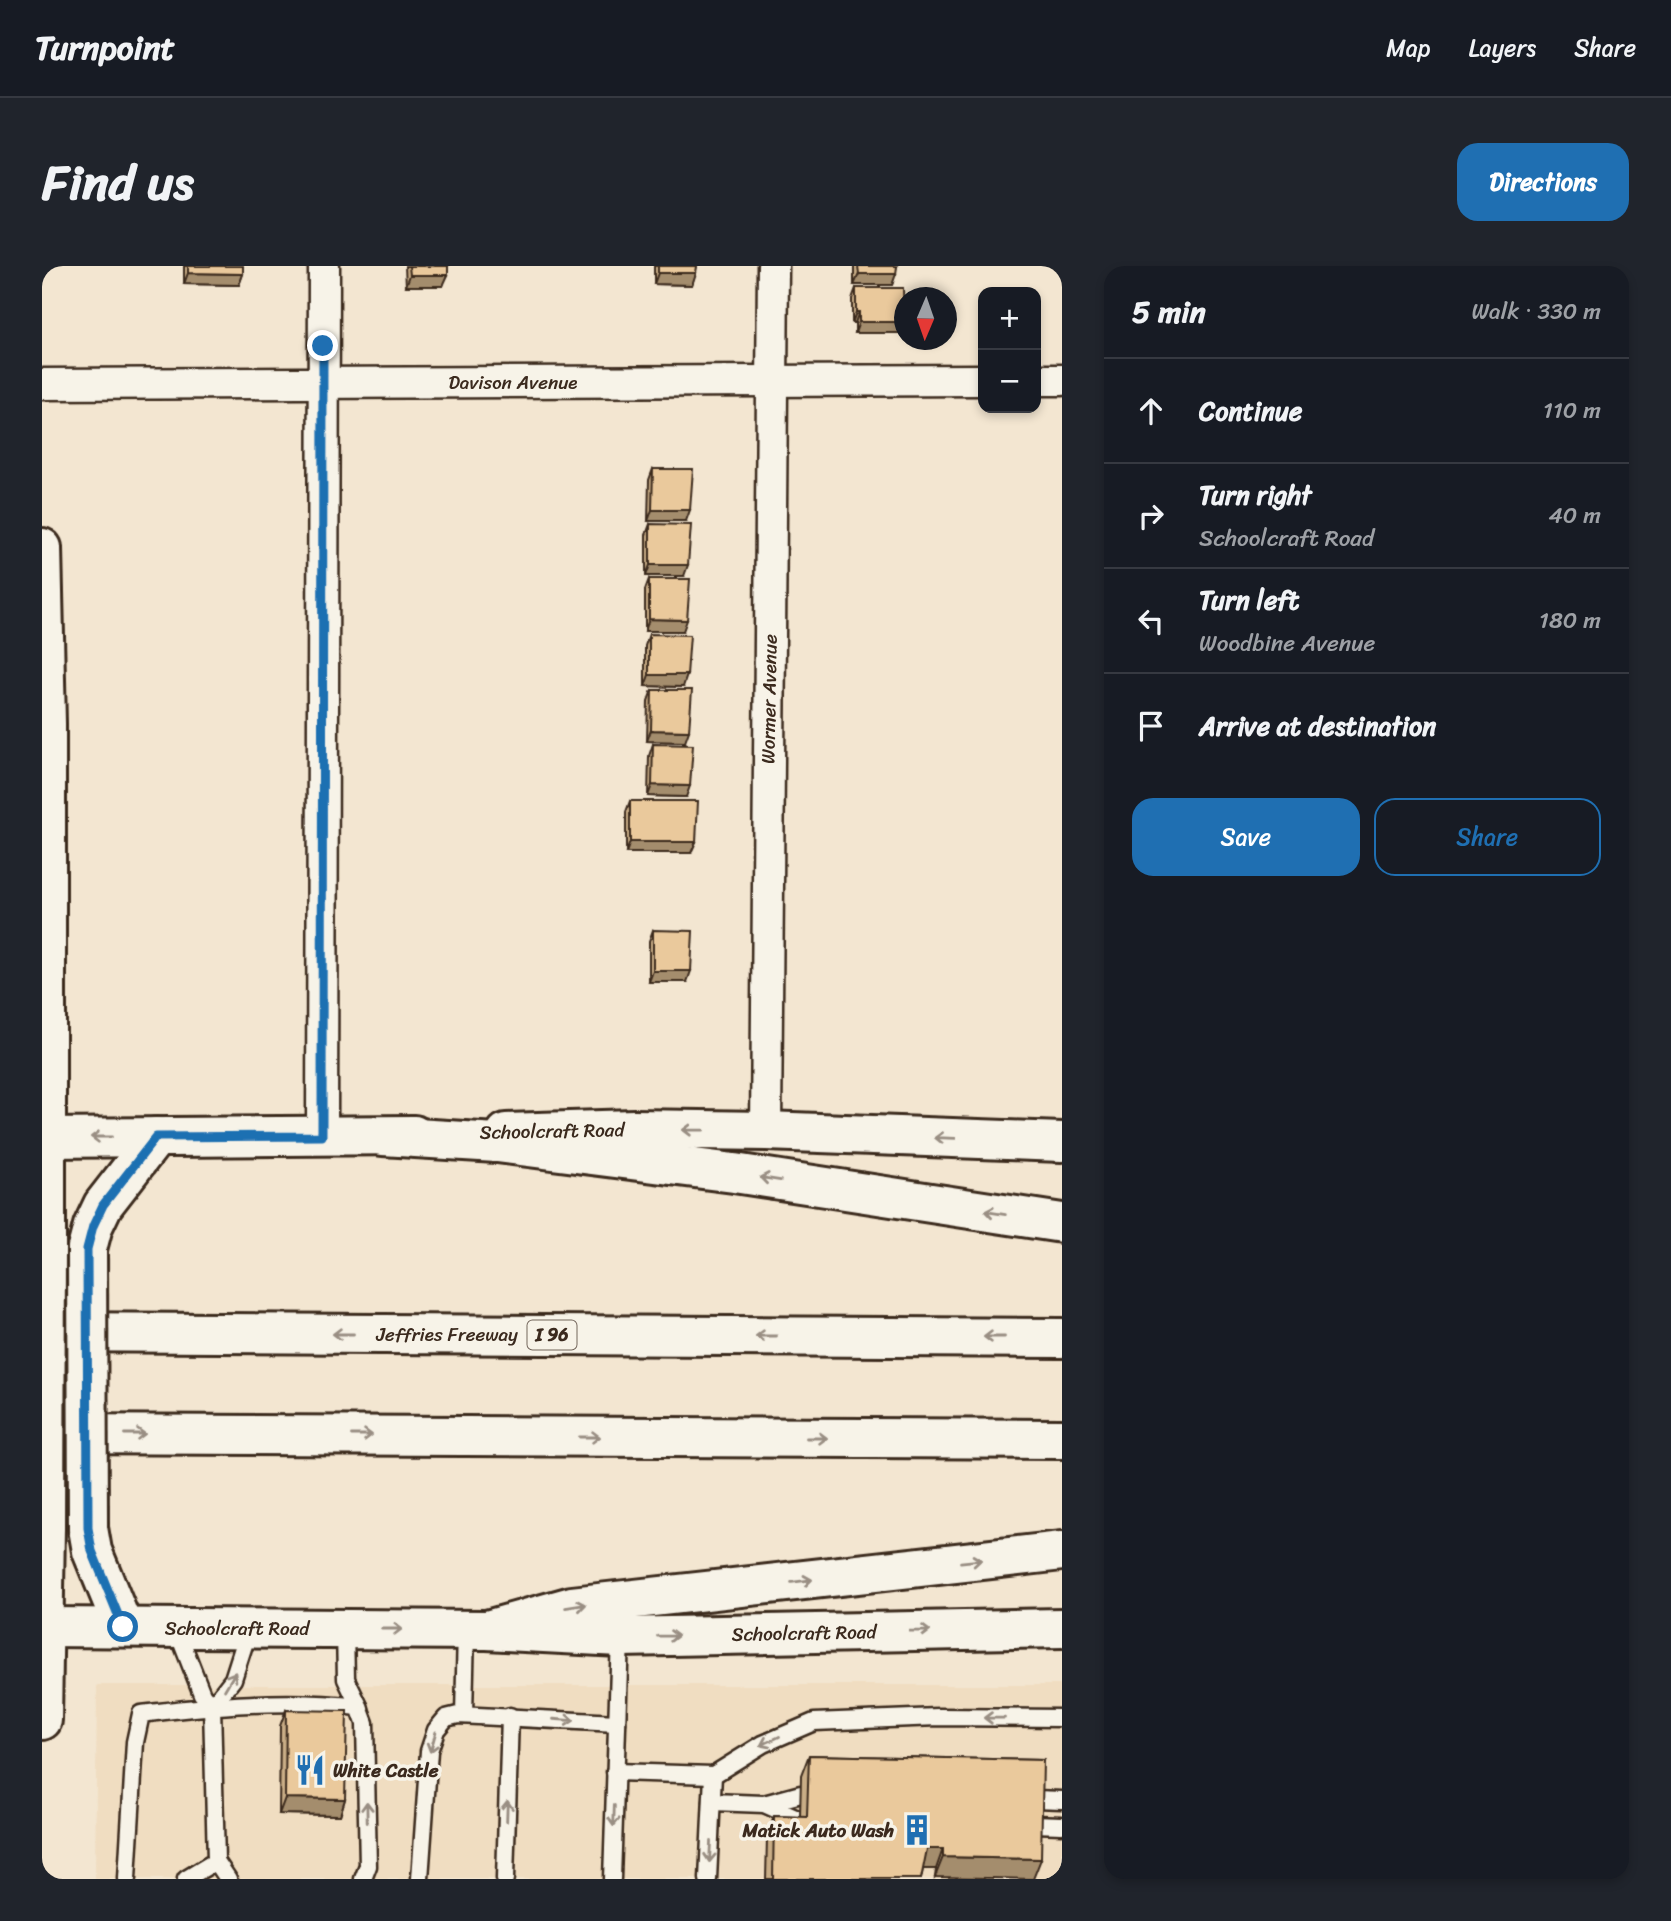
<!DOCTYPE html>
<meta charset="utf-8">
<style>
:root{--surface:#171b24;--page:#20242c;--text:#f1f3f6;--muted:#9ea1a6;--line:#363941;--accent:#1f6fb2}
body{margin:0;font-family:Sriracha,sans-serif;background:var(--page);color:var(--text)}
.controls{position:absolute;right:21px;top:21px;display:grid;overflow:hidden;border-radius:14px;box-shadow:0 4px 10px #0003}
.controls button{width:63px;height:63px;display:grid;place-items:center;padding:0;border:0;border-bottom:2px solid var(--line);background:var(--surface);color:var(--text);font:35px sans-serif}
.compass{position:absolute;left:852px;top:21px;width:63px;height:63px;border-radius:50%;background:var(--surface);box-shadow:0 4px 10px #0003;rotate:182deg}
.stop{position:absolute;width:21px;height:21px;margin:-16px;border:5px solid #1f6fb2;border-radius:50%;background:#fff}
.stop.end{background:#1f6fb2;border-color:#fff;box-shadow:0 2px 7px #0008}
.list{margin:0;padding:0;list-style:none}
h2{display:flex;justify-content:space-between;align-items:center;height:91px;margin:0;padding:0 28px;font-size:30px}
h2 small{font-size:23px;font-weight:400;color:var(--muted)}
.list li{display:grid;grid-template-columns:46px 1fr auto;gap:21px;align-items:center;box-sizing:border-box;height:105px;padding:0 28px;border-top:2px solid var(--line)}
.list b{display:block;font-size:26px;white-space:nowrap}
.list p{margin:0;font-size:23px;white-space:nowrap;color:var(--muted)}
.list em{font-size:23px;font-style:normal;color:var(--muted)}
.actions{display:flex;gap:14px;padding:21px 28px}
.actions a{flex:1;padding:16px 0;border:2px solid var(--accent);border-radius:21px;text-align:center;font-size:24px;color:var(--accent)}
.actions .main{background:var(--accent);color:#fff}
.icon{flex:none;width:38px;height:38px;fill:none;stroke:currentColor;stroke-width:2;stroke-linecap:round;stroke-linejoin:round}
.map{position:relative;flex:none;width:1020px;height:1613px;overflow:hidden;border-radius:21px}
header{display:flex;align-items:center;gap:42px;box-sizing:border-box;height:98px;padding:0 35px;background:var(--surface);border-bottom:2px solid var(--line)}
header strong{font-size:33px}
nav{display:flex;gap:38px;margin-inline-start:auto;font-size:24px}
.intro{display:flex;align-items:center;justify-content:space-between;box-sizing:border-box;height:168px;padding:0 42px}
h1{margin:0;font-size:49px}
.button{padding:18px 32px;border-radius:21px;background:var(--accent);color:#fff;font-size:24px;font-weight:700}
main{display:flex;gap:42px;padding:0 42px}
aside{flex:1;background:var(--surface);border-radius:21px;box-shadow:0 4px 10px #0003}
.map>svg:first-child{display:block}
</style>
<header>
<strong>Turnpoint</strong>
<nav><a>Map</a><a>Layers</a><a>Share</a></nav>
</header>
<div class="intro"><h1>Find us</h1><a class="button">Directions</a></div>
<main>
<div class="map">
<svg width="1020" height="1613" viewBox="0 0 1020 1613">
<rect width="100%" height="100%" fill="#f3e6d1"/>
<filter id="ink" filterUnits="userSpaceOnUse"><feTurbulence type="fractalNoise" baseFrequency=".0143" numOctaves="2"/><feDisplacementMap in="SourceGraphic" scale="14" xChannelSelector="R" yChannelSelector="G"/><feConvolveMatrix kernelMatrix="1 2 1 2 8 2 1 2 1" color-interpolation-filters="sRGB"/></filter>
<g filter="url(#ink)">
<!-- built -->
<polygon fill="#f0ddc1" points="55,1419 1020,1419 1020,1613 53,1613"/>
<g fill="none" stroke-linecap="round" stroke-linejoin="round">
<defs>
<g id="service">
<polyline points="303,1363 304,1413 318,1442"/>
<polyline points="135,1364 160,1428 170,1440 191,1413 207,1363"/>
<polyline points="422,1449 424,1364"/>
<polyline points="573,1506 671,1509 721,1478 772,1456 896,1451 1020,1452"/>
<polyline points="993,1533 1020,1534"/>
<polyline points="670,1536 722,1538 758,1554"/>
<polyline points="722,1538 759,1528"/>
<polyline points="992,1558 1020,1559"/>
<polyline points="174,1595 186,1613"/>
<path d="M85,1613L93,1476L99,1448C171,1439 245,1433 317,1441L323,1457L326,1600L321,1613"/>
<polyline points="144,1613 174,1595 170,1440"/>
<polyline points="378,1613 387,1485 394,1464 404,1452 416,1449 575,1457"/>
<polyline points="463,1613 468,1450"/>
<polyline points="570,1613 578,1371"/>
<polyline points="666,1613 671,1509"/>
</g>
<g id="minor">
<polyline points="994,114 1020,114"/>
<polyline points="0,118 941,114"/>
<polyline points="724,865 731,0"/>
<polyline points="280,870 282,0"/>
</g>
<g id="secondary">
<polyline points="464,867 592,863 724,865 1020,876"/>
<polyline points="0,872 372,869"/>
<polyline points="45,983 51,960 61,939 114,871"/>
<polyline points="46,1262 50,1285 81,1361"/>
<polyline points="0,1361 445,1364 578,1371 1020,1362"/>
</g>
<g id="primary">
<polyline points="0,282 4,458 4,982"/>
<polyline points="0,1454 3,1260"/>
</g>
<g id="motorway">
<polyline points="341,870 455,877 692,907 1020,957"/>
<polyline points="0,1066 1020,1072"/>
<polyline points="0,1168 1020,1173"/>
<polyline points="445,1364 530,1340 1020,1285"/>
</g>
</defs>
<!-- service casing -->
<use href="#service" stroke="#3b2a1e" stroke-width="21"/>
<!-- minor casing -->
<use href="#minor" stroke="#3b2a1e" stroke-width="35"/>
<!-- secondary casing -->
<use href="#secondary" stroke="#3b2a1e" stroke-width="44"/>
<!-- primary casing -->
<use href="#primary" stroke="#3b2a1e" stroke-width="44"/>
<!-- motorway casing -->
<use href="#motorway" stroke="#3b2a1e" stroke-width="44"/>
<!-- service -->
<use href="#service" stroke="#f7f3e8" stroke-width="16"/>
<!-- minor -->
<use href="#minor" stroke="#f7f3e8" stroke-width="30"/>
<!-- secondary -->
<use href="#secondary" stroke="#f7f3e8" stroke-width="38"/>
<!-- primary -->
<use href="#primary" stroke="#f7f3e8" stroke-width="38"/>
<!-- motorway -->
<use href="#motorway" stroke="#f7f3e8" stroke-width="38"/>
<defs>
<polyline id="secondary-bridge" points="45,983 46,1262"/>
<polyline id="primary-bridge" points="3,1260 4,982"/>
</defs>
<!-- secondary-bridge casing -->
<use href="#secondary-bridge" stroke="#3b2a1e" stroke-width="44" stroke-linecap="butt"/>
<!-- primary-bridge casing -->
<use href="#primary-bridge" stroke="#3b2a1e" stroke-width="44" stroke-linecap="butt"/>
<!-- secondary-bridge -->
<use href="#secondary-bridge" stroke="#f7f3e8" stroke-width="38"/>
<!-- primary-bridge -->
<use href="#primary-bridge" stroke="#f7f3e8" stroke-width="38"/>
</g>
<!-- wall -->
<g fill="#c9ad86" stroke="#3b2a1e" stroke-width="2">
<polygon points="142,0 201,0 201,8 197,19 142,18"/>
<polygon points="363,0 406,0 401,20 364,20"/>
<polygon points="612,0 655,0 650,19 612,18"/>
<polygon points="812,0 855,0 850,19 812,19"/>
<polygon points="814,22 862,56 858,67 813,67 813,57 810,57 810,33"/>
<polygon points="611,203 644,255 606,255 607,214"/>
<polygon points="608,258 642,310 604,310 604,269"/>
<polygon points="607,313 641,365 603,365 603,324"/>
<polygon points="607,368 641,421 603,420 603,380"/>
<polygon points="610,424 643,476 605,475 606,435"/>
<polygon points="611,478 644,531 606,530 607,490"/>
<polygon points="588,535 649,587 584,587 584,546"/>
<polygon points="611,664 645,716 607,716 607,675"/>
<polygon points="244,1444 303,1533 298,1549 237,1548 238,1460"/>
<polygon points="767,1489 1001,1494 893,1611 894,1603 881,1603 879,1613 724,1613 725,1571 732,1550 758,1551 759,1510"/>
</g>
<!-- shaded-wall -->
<g fill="#a48d6d" stroke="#3b2a1e" stroke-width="2">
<polygon points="146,7 201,8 197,19 142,18"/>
<polygon points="616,7 654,7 650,19 612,18"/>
<polygon points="817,8 854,8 850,19 812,19"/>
<polygon points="368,9 406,9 401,20 364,20"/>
<polygon points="814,46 817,46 813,57 810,57"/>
<polygon points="817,56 862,56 858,67 813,67"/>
<polygon points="610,244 648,244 644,255 606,255"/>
<polygon points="608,299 646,299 642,310 604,310"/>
<polygon points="607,353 645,354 641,365 603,365"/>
<polygon points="607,409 645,409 641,421 603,420"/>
<polygon points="609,464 647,465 643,476 605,475"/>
<polygon points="610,519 648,520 644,531 606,530"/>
<polygon points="588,576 654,576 649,587 584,587"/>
<polygon points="611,705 649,705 645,716 607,716"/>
<polygon points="243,1532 303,1533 298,1549 237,1548"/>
<polygon points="885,1583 901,1583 894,1603 877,1603"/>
<polygon points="901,1591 999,1593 991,1613 893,1611"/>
</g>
<!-- building -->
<g fill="#eac99c" stroke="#3b2a1e" stroke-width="2">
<polygon points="146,0 201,0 201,8 146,7"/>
<polygon points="367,0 406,0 406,9 368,9"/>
<polygon points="616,0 655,0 654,7 616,7"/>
<polygon points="816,0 855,0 854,8 817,8"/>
<polygon points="814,22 861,22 862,56 817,56 817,46 814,46"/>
<polygon points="611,203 651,203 648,244 610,244"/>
<polygon points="608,258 649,259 646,299 608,299"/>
<polygon points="607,313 648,313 645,354 607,353"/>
<polygon points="607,368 648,369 645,409 607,409"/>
<polygon points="610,424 650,424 647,465 609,464"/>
<polygon points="611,478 651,479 648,520 610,519"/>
<polygon points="588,535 656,535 654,576 588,576"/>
<polygon points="611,664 651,665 649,705 611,705"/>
<polygon points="244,1444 305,1445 303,1533 243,1532"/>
<polygon points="767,1489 1001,1494 999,1593 901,1591 901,1583 885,1583 879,1613 731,1613 732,1550 765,1551"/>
</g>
<!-- one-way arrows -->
<defs><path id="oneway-shaft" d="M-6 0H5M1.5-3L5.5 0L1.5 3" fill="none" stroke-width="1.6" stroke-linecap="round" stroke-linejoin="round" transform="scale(1.75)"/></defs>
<g stroke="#998e83">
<use href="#oneway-shaft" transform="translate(651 864) rotate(-179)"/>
<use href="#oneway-shaft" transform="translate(59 871) rotate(180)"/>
<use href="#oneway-shaft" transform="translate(903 872) rotate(-178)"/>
<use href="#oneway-shaft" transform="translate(728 913) rotate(-171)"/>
<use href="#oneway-shaft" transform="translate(953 947) rotate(-171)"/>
<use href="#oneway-shaft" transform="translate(301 1068) rotate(-180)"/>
<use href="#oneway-shaft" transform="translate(724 1070) rotate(-180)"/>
<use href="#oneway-shaft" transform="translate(952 1071) rotate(-180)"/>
<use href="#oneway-shaft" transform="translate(93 1168)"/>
<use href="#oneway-shaft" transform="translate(320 1169)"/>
<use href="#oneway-shaft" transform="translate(548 1171)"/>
<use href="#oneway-shaft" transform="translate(775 1172)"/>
<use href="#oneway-shaft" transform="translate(929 1295) rotate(-6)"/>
<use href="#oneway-shaft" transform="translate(760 1315) rotate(-7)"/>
<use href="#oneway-shaft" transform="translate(534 1340) rotate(-9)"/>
<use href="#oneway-shaft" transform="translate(350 1363)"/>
<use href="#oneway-shaft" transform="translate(878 1365) rotate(-1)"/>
<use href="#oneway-shaft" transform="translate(626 1370) rotate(-1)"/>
<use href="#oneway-shaft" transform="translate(188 1415) rotate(-59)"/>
<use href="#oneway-shaft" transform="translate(952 1452) rotate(-179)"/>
<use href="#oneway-shaft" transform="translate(522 1454) rotate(4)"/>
<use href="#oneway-shaft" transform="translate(728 1475) rotate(155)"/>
<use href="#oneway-shaft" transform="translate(391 1476) rotate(106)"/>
<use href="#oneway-shaft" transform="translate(465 1545) rotate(-88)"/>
<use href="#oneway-shaft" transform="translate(325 1546) rotate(-91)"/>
<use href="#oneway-shaft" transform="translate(572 1550) rotate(92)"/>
<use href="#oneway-shaft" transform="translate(668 1586) rotate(93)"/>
</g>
</g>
<g fill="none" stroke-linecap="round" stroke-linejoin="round" filter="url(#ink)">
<!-- route -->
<polyline stroke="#1f6fb2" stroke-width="9" points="81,1361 50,1285 46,1262 45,983 51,960 61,939 114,871 280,870 281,80"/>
</g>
<!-- icons -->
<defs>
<symbol id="restaurant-bare" viewBox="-9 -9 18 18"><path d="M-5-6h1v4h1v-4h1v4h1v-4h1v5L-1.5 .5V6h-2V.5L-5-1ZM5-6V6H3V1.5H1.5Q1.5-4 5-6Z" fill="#1f6fb2" stroke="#f7f3e8" stroke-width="2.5" paint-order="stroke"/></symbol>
<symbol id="building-bare" viewBox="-9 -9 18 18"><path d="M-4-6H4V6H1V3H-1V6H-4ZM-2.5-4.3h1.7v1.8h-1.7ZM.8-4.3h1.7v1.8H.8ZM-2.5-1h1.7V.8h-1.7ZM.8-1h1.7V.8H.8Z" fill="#1f6fb2" stroke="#f7f3e8" stroke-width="2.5" paint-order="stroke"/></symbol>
</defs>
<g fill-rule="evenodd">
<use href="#restaurant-bare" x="246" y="1482" width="44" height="44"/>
<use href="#building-bare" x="853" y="1542" width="44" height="44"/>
</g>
<g text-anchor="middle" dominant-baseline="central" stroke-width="7" stroke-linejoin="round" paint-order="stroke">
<!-- shield labels -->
<rect fill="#f7f3e8" stroke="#73665b" stroke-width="2" x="485.5" y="1054.5" width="49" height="29" rx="5"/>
<g font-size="18" font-weight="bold" fill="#3b2a1e">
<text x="510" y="1069">I 96</text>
</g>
<!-- street labels -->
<g font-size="19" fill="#3b2a1e" stroke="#f7f3e8">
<text x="471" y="116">Davison Avenue</text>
<text transform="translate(727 433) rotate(-89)">Wormer Avenue</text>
<text transform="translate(510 865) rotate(-1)">Schoolcraft Road</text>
<text x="405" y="1068">Jeffries Freeway</text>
<text x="195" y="1362">Schoolcraft Road</text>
<text transform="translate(762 1367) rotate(-1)">Schoolcraft Road</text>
</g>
<!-- poi labels -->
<g font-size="19" font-weight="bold" fill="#3b2a1e" stroke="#f7f3e8" text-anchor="start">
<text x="291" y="1504">White Castle</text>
<text x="852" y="1564" text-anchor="end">Matick Auto Wash</text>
</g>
</g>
</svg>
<div class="controls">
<button>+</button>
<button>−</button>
</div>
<svg class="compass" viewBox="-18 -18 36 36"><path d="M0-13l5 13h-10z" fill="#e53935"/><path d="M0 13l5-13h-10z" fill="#9ea1a6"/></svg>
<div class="stop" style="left:81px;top:1361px"></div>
<div class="stop end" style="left:281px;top:80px"></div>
</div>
<aside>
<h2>5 min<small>Walk · 330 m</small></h2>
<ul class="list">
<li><svg class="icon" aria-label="ahead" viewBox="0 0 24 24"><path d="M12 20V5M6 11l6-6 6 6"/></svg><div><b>Continue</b></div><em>110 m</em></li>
<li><svg class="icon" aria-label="right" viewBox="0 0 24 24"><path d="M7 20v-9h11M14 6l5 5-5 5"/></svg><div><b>Turn right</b><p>Schoolcraft Road</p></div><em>40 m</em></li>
<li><svg class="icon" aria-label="left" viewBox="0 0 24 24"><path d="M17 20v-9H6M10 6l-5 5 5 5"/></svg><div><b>Turn left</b><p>Woodbine Avenue</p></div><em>180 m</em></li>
<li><svg class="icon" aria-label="arrive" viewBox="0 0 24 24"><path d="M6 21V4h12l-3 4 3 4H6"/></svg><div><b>Arrive at destination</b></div></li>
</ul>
<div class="actions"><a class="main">Save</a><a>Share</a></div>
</aside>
</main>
